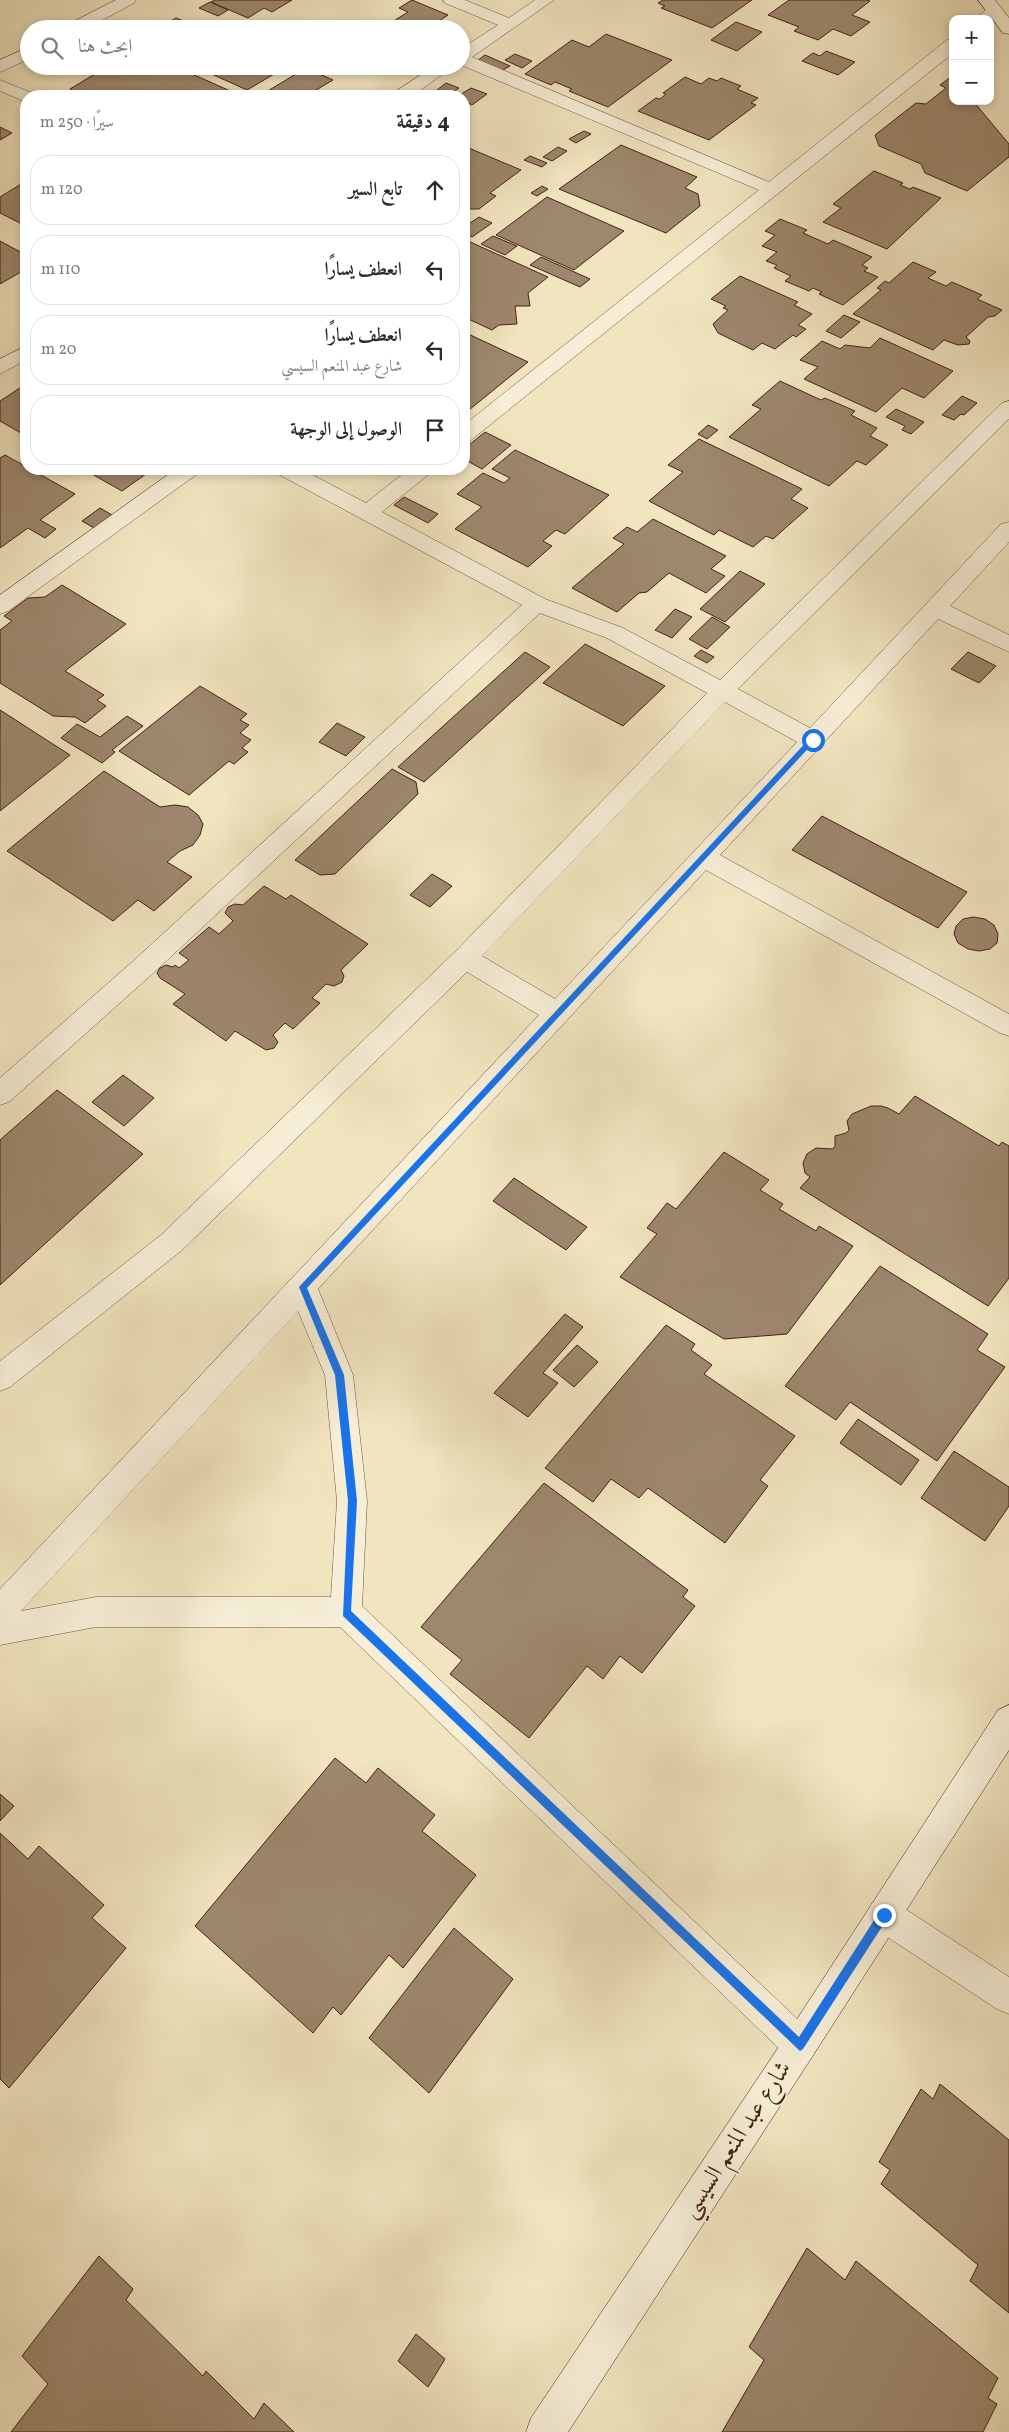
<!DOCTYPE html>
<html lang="ar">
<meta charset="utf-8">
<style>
:root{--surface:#fff;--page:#f2f2f3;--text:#2b2b33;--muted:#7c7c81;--line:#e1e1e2}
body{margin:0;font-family:Vollkorn,Amiri,serif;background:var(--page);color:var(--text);direction:rtl}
.controls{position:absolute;right:15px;top:15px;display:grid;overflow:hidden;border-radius:10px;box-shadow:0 2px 8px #0003}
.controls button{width:45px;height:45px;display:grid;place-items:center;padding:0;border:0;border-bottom:1px solid var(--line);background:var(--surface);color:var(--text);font:25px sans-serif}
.stop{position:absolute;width:15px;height:15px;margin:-11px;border:4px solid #1a73e8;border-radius:50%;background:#fff}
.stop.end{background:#1a73e8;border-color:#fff;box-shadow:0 1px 5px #0008}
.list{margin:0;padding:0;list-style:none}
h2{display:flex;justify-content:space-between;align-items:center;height:65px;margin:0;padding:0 20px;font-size:21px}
h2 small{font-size:16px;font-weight:400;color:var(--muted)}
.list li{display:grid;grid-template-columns:32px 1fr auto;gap:15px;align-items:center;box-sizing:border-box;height:70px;margin:0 10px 10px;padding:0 10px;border:1px solid var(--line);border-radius:20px}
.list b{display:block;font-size:19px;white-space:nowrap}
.list p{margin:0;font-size:16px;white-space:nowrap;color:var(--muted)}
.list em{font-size:16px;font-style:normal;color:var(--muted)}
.icon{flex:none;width:28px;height:28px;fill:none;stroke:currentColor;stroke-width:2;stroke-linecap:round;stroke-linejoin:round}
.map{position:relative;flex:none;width:1009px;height:2432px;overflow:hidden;direction:ltr}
.search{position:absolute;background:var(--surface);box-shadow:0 2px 8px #0003;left:20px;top:20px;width:450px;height:55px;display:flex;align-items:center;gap:12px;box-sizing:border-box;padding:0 18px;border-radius:28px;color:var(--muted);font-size:19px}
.panel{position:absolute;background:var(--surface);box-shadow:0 2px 8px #0003;left:20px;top:90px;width:450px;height:385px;border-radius:20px;direction:rtl}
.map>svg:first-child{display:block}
</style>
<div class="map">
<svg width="1009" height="2432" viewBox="0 0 1009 2432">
<rect width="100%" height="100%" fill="#f1e5c0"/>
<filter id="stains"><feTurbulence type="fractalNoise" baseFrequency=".004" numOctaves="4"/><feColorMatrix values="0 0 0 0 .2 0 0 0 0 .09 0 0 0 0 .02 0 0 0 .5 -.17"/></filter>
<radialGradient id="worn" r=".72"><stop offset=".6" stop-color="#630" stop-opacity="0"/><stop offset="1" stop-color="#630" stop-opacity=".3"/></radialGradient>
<!-- building -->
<g fill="#9d876d" stroke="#432213">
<polygon points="215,0 292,0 272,12 264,8 248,18 211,2"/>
<polygon points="412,0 448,15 427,29 381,29 408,12 399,8"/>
<polygon points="663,0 752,0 712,28 661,8 665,6 658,3"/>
<polygon points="789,0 867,0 870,1 852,15 870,22 851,36 833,29 818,40 794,31 799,27 768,15"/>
<polygon points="210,2 228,10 218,16 199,8"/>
<polygon points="176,18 200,28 157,29"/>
<polygon points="736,22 762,32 737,51 711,40"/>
<polygon points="606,34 672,60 608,107 569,91 572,89 555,82 551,85 525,74 572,40 589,47"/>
<polygon points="826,51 855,62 838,75 802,61 813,53 820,56"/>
<polygon points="515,54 532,61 522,68 505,60"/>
<polygon points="485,55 510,66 501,71 477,61"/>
<polygon points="108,66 174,66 237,94 234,96 175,96 164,91 157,96 86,96 70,89"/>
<polygon points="194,66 274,66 281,70 247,90"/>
<polygon points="306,68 333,80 306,96 274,96 266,92"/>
<polygon points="952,76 953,101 973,101 1009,144 1009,157 967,191 925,173 921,164 879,146 875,135 916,103 926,104 946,88 940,85"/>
<polygon points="685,77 701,84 709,78 717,81 721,78 741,86 737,89 758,98 751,103 756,105 709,140 638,111 656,98 660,99 666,94 663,93"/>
<polygon points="446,83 459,88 447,96 433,93"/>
<polygon points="471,88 487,94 472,105 464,101 464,96 458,96"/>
<polygon points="0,127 12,133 0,140"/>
<polygon points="584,131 591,134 576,143 569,139"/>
<polygon points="621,145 697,177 685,188 698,194 700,206 666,233 559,189"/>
<polygon points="464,146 521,170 490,193 496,196 479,209 464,209"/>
<polygon points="558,147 567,151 552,161 543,157"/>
<polygon points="530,156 547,163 542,167 524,160"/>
<polygon points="874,171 903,183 900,185 910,189 913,187 941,198 887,249 823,222 841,208 833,204"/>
<polygon points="26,181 26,226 0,213 0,197"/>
<polygon points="542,186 548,189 537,196 531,193"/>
<polygon points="547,197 624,231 574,270 496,235"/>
<polygon points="479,217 492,223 472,237 464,233 464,227"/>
<polygon points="780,219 807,230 803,233 828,244 833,240 872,257 862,265 868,268 864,271 878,277 843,305 819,294 822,292 813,288 809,291 785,281 791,276 774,268 777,265 766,261 777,252 762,246 775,235 765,231"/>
<polygon points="493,236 517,246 505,255 481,244"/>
<polygon points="0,241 26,255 26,269 0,284"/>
<polygon points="468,241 548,277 528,293 530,306 515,306 517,324 499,325 492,330 464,317 464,245"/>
<polygon points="541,257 590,279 580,287 530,265"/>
<polygon points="913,262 936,272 928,278 946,286 952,282 982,295 977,299 1002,310 995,316 988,317 966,337 970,341 969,344 958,345 944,340 933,350 853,314 881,290 877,288 885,281 889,283"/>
<polygon points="740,276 798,302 794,305 812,314 798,325 806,329 796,337 793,335 775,349 762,343 753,350 718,333 713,324 728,310 723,308 726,306 711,299"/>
<polygon points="844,315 860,322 841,338 826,331"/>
<polygon points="464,332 528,362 464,414"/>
<polygon points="880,338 953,371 924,398 902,388 876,412 804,379 818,367 800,360 822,341 840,349 845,345 870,348"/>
<polygon points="780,381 821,400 825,398 855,411 851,415 877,428 870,436 888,445 866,465 857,461 829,486 729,437 761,409 752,405"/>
<polygon points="26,384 26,436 0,421 0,401"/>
<polygon points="962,396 977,403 964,415 961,414 954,420 942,415"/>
<polygon points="896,409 924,422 911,434 902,430 905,426 886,417"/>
<polygon points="708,425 718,430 707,439 698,434"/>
<polygon points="485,432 511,445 482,469 464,459 464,449"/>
<polygon points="699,439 802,489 791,499 808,508 773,539 766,536 753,547 719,530 714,535 649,501 683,472 668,465"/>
<polygon points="515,450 609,495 565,534 556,530 543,541 552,546 528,567 455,529 482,507 457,494 483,473 504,483 510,478 492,469"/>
<polygon points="5,455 75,494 40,520 56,529 45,538 28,528 0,548 0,458"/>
<polygon points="83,469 153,469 122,491"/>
<polygon points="404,497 438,514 428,523 394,505"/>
<polygon points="100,508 112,515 94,528 82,521"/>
<polygon points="653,519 726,556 711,569 725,576 706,593 669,573 647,592 639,593 617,612 572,588 624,544 613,538 627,527 637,532"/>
<polygon points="740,571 765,584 725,622 700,609"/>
<polygon points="62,585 126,624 65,671 104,695 97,700 106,706 85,723 75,717 53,716 0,683 0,630 12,621 4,616 28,598 45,597"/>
<polygon points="675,609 692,617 672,638 655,630"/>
<polygon points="712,617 730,627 707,649 689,639"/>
<polygon points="585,644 665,686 623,726 543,683"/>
<polygon points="701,650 714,657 707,663 694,656"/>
<polygon points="525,652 550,667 424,782 398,767"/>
<polygon points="968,652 996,666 979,683 951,669"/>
<polygon points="200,686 247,714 240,720 249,725 240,733 251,740 242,748 248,752 234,764 229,761 189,795 119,751"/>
<polygon points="0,710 70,755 0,811"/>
<polygon points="127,716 143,726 112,750 115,752 102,763 61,738 77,724 100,737"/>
<polygon points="337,723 365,737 346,756 319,742"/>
<polygon points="392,769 416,782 418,794 335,874 320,875 295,860"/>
<polygon points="104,771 160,807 175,805 188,807 198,815 203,824 200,835 193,845 180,851 167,862 192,877 154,911 138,900 113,921 7,851"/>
<polygon points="822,816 967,892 938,928 792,850"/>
<polygon points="432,874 452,886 430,907 410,895"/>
<polygon points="264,886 286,899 291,895 368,944 341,970 344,976 342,982 334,986 326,984 312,998 320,1003 293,1029 285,1023 273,1035 278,1042 274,1048 266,1050 235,1031 226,1041 173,1004 185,994 160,978 157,973 160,968 166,965 173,967 175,965 179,968 189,960 179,953 209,927 219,934 233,921 225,913 228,907 235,904 243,905"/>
<polygon points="973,917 985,919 994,925 998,934 997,943 990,949 979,951 968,949 958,943 954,934 956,926 963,919"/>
<polygon points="123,1075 154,1098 124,1126 92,1102"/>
<polygon points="57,1090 143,1154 0,1285 0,1140"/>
<polygon points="915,1096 999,1146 1002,1142 1009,1146 1009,1278 988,1306 800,1188 810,1177 805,1173 803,1163 807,1154 816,1148 833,1149 835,1146 835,1136 846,1133 849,1130 847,1121 852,1114 871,1106 881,1106 888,1108 899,1114"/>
<polygon points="724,1152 769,1180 760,1190 783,1204 779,1209 816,1231 819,1226 853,1246 787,1334 724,1339 620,1277 657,1234 647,1228 667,1203 676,1209"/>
<polygon points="514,1178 587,1227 566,1250 493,1201"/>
<polygon points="880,1266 988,1334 977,1350 1005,1367 937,1461 850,1402 836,1420 785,1386"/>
<polygon points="565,1314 583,1327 543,1373 558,1383 528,1417 494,1393"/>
<polygon points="666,1325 695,1344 691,1350 712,1365 704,1374 795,1436 760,1480 768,1486 725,1543 648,1488 639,1498 611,1479 593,1502 545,1468"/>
<polygon points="577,1345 598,1362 574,1387 553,1370"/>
<polygon points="858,1419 919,1460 901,1485 840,1443"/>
<polygon points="954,1451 1009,1487 1009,1506 985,1541 921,1498"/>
<polygon points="544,1483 688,1590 683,1597 695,1606 642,1673 620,1656 603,1679 587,1666 529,1738 450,1674 462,1660 421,1627"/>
<polygon points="335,1758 366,1783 378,1768 435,1815 422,1831 476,1875 403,1968 389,1955 341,2015 333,2007 313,2033 195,1926"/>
<polygon points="0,1794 14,1806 0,1821"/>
<polygon points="0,1833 28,1859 39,1846 104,1905 92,1918 126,1948 9,2088 0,2079"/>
<polygon points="454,1928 513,1979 429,2093 369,2038"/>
<polygon points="940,2084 1009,2140 1009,2313 970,2281 978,2265 881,2184 890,2170 879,2162 921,2089 933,2099"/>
<polygon points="807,2248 845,2280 856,2261 998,2378 988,2398 997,2404 983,2432 722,2432 764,2360 749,2347"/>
<polygon points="99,2256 133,2289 126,2300 203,2376 206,2371 254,2419 264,2403 294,2432 11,2432 48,2384 22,2356"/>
<polygon points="416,2334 445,2359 428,2387 398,2361"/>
</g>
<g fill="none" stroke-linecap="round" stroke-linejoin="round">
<defs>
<g id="street">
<polygon points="116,0 136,0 134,3 86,29 65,29 67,25"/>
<polygon points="443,0 465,0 509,18 535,0 554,0 472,57 769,182 947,40 953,39 953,53 471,440 464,441 464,425 759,190 461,65 461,49 498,25 445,3"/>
<polygon points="994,6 1000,7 1002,11 990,22 990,19 976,19 988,7"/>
<polygon points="29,47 29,59 0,72 0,60"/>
<polygon points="434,66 454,66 412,96 393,96 395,92"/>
<polygon points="0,80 32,93 34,96 26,96 26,102 0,91"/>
<polygon points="26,346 26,360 0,374 0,359"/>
<path d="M1009,401V419L738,689L810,728L1001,524L1009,522V542L950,606L1009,635V652L938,619L720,855L1009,1014V1036L1000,1033L706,870L318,1289L353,1375L367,1501L362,1606L812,2033L818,2045L812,2057L800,2063L788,2057L340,1627H96L0,1645V1589L539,1015L467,972L181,1251L10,1387L0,1391V1361L161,1235L456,951L707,693L607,638L540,613L149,977L9,1102L0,1105V1078L131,963L522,605L278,474L275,469H301L366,503L409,469H432L429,474L382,512L545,599L623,628L720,680L1002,403ZM725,702L797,742L555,999L482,956ZM298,1311L325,1375L337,1501L331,1597H96L21,1611Z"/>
<polygon points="176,469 200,469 197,474 8,611 0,614 0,595"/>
<polygon points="884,1898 896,1903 1009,1977 1009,2014 997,2009 872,1927 867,1915 872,1903"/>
</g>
<g id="secondary">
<polygon points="978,0 995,0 1009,18 1009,34 1003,33"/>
<polygon points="1009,1705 1009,1750 812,2057 568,2432 526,2432 531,2418 788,2033 998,1710"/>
</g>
</defs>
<!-- street casing -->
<use href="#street" stroke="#6e533e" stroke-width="1"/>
<!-- secondary casing -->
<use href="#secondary" stroke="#432213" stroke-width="1"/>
<!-- street -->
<use href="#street" fill="#f6eed6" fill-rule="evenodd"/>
<!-- secondary -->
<use href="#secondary" fill="#f6eed6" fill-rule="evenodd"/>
</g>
<!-- route -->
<polygon fill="#1a73e8" points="810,738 816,740 307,1288 344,1375 357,1501 351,1611 799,2037 880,1911 887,1911 887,1919 803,2049 800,2051 343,1616 348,1501 335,1375 299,1287"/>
<g text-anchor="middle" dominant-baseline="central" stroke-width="4" stroke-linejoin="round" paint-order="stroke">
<!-- near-street labels -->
<g font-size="24" fill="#432213" stroke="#f6eed6">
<text transform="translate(737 2140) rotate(-57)">شارع عبد المنعم السيسي</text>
</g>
</g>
<rect width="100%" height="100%" filter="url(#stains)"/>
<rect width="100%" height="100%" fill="url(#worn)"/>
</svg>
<div class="controls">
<button>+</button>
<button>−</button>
</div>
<div class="stop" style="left:813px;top:740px"></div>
<div class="stop end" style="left:884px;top:1915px"></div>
<div class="search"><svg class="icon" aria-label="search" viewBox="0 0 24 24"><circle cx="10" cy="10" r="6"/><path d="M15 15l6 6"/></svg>ابحث هنا</div>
<section class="panel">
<h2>4 دقيقة<small>سيرًا · 250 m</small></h2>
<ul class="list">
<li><svg class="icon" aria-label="ahead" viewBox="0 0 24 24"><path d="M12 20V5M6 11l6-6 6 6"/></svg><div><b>تابع السير</b></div><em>120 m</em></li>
<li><svg class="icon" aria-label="left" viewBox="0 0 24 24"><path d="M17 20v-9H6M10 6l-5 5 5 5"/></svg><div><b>انعطف يسارًا</b></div><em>110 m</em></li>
<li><svg class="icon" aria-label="left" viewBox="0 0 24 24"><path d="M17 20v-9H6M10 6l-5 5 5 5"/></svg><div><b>انعطف يسارًا</b><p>شارع عبد المنعم السيسي</p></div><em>20 m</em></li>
<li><svg class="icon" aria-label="arrive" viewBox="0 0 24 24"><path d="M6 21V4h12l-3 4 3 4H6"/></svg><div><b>الوصول إلى الوجهة</b></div></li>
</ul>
</section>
</div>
